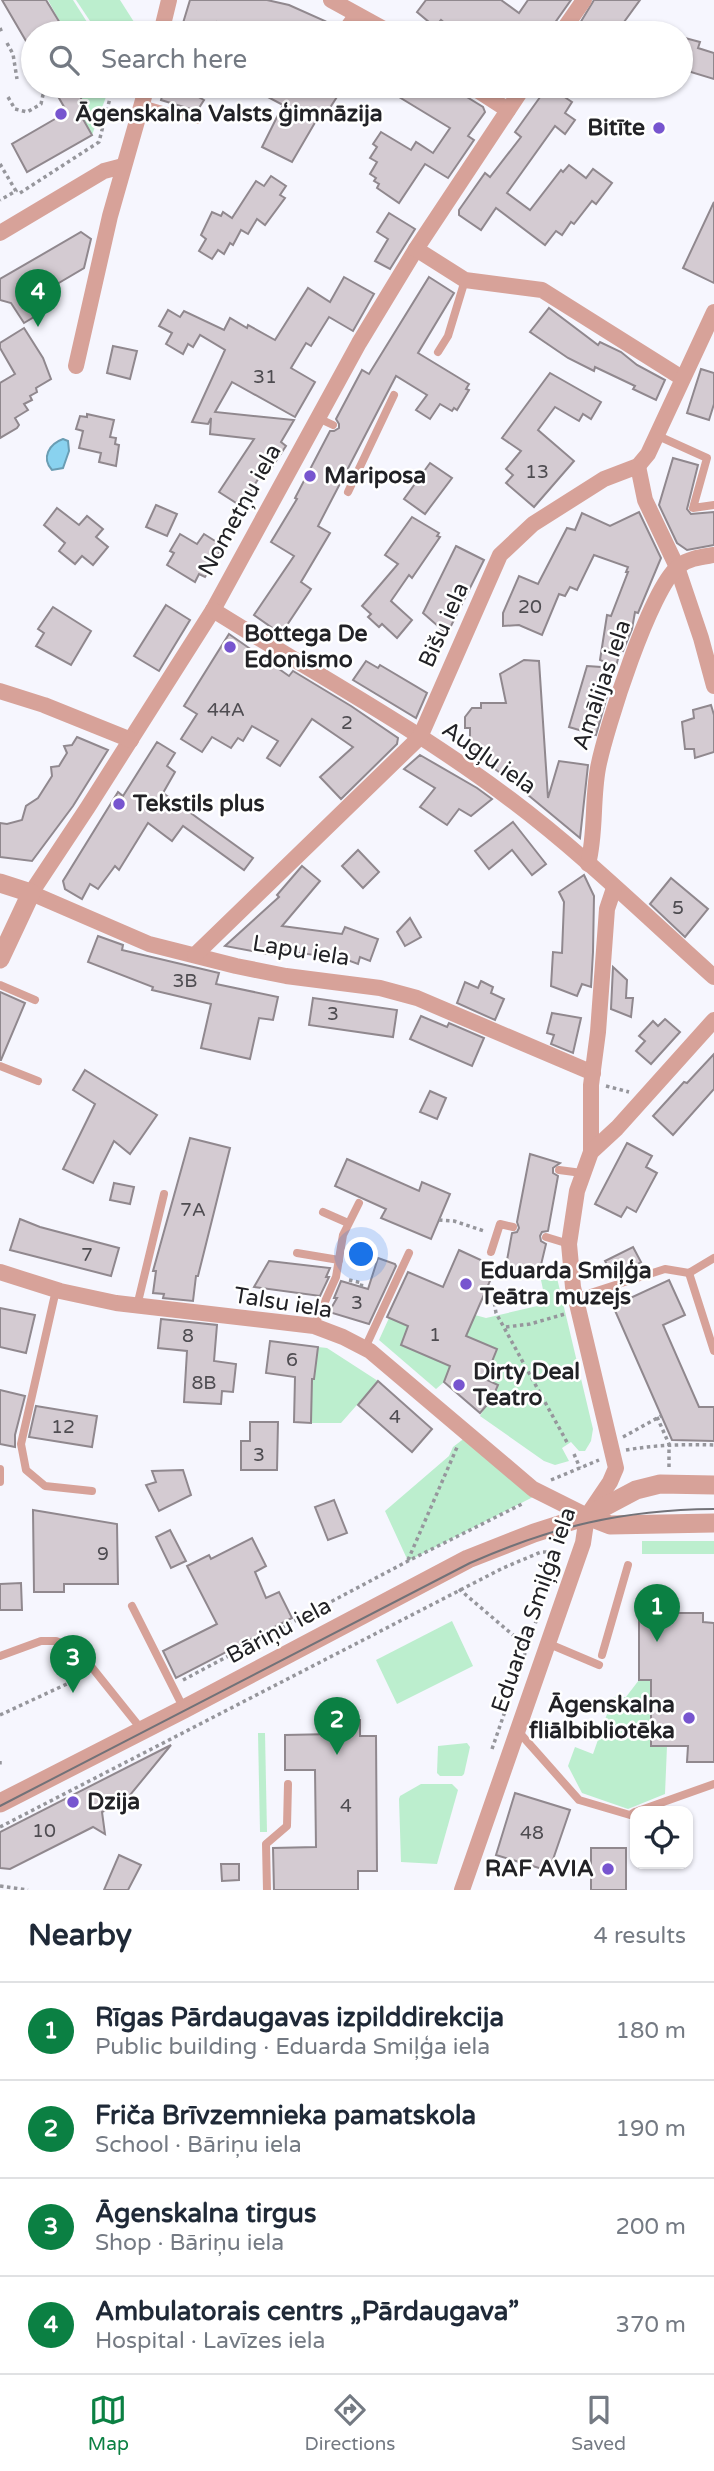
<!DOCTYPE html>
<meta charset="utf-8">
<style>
:root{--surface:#fff;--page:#f2f2f3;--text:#1f2937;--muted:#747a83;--line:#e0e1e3;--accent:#0b8043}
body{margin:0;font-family:"Varela Round",sans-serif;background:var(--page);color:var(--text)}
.controls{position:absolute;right:21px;bottom:21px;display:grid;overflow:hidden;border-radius:14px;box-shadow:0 2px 5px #0004}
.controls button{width:63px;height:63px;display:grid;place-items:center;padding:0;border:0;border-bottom:2px solid var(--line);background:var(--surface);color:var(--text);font:35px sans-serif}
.you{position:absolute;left:362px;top:1255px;width:24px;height:24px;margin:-18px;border:5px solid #fff;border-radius:50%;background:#1a73e8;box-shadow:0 0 0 10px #1a73e833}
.badge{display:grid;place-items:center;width:46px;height:46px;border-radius:50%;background:var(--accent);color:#fff;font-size:23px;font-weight:700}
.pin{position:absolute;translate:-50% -58px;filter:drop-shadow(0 2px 4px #0008)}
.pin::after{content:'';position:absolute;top:37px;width:24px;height:21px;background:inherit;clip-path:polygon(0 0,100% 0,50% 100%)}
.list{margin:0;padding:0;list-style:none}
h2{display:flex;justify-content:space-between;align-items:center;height:91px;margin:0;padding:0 28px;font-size:30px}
h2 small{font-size:23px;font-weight:400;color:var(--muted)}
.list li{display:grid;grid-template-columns:46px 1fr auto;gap:21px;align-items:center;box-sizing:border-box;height:98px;padding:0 28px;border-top:2px solid var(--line)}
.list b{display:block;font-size:26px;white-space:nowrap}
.list p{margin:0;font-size:23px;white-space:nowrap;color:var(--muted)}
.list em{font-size:23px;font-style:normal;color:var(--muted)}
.icon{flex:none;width:38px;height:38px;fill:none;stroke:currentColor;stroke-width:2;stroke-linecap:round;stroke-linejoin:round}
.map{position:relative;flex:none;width:714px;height:1890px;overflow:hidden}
.search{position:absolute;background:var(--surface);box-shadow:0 2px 5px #0004;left:21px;right:21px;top:21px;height:77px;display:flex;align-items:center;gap:18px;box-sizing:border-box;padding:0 24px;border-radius:38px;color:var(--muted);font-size:26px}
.sheet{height:483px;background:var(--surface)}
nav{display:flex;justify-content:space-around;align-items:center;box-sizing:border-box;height:98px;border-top:2px solid var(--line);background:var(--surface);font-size:19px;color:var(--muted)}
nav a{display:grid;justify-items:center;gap:4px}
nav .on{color:var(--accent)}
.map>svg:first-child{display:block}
</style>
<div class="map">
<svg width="714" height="1890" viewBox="0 0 714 1890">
<rect width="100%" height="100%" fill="#f6f6fe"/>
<!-- green -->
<g fill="#bceece">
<polygon points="48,0 73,0 94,33 66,33"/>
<polygon points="76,0 120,0 141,33 98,33"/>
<polygon points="83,86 110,86 92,135 79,112"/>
<polygon points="557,1278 593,1429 591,1441 585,1451 579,1451 571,1442 562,1448 569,1461 555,1465 544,1461 480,1416 498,1385 485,1379 497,1349 438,1324 475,1315 486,1318 546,1304 541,1280"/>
<polygon points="389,1318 408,1326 401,1345 450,1366 444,1382 436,1389 379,1340"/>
<polygon points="318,1347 327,1348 378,1381 341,1423 311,1423 312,1388 294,1387 295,1377 314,1379"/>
<polygon points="466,1437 535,1496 408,1561 385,1511 449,1456 453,1447"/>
<rect x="642" y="1541" width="72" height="13"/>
<polygon points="452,1621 473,1666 397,1704 376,1660"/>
<polygon points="639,1680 668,1680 651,1699 651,1746 667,1746 665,1794 628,1809 582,1793 568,1766 575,1747 593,1754 613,1697 626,1697"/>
<polygon points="258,1733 265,1733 267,1832 260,1832"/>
<polygon points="467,1743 470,1747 464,1774 462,1776 440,1776 437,1773 438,1746"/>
<polygon points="421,1784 452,1784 458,1790 437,1864 401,1862 399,1799 400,1796"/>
</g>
<!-- water -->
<path fill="#89d2ef" stroke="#6a9db3" stroke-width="2" d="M63,439L68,441L69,451L63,468L52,470C41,458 49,444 63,439Z"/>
<!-- building -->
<g fill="#d4cbd2" stroke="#90888e" stroke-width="2">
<polygon points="2,0 46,0 66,33 33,33 33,53"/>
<polygon points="190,0 267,0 289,5 325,21 314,33 252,33 217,22 214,33 180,33"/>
<polygon points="426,0 501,0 519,13 528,0 571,0 552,27 551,33 471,33 459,23 453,30 441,20 435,27 417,12"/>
<polygon points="594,0 640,0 616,33 574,33"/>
<polygon points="685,38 700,42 698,48 714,53 714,79 681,69 681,54"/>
<polygon points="52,86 83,86 79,112 92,135 27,172 12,144 67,112"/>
<polygon points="165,86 199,86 195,95 204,100 197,111 161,100"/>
<polygon points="247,86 344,86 324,117 320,114 292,162 262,147 283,105"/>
<polygon points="381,86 449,86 483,107 485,112 468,136 474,140 448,178 425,164 399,203 377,188 379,184 374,181 376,178 370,174 377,162 370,158 377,147 373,144 381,132 411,150 416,142 433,153 450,128"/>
<polygon points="548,86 572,102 565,113 575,120 565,134 555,126 507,193 530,210 561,170 563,172 569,165 586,178 593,169 612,183 596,204 592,201 574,224 571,222 562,235 556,231 545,245 496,208 481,230 459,215 459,210 485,173 490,177 521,137 515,132"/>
<polygon points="271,176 286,186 280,195 285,198 265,225 257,219 248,234 241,230 233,245 230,243 224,254 218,250 212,259 199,251 206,239 201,235 212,212 221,216 223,212 232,218 256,181 264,186"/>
<polygon points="714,202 714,283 683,268"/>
<polygon points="389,213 415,229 390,269 375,261 388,239 377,232"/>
<polygon points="81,232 91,239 84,268 52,287 57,296 45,302 49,308 24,323 11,303 0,300 0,279"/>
<polygon points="344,277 374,294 353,331 329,317 311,346 306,343 291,368 315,382 295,417 232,382 215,412 294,420 281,442 286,446 266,476 262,473 241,506 219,492 254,439 210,434 211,418 208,424 192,422 225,350 200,335 193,347 188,344 183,354 166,344 172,333 159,326 168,310 180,317 184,311 224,330 230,318 247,328 248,325 275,340 308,288 330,302"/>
<polygon points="429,277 454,293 418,353 469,384 466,389 469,390 457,410 454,408 452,411 440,404 430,419 416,410 427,395 396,376 318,526 330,533 301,582 311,589 281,634 254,615 294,556 271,542 297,499 295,498 330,431 334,431 339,428 339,424 336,419 362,370 369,374"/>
<polygon points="549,308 598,345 600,342 621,352 637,365 665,380 656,400 633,389 635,386 595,367 594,371 568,358 530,332"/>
<polygon points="24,328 43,358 51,379 36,388 37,392 30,396 32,400 24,404 28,410 15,418 19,425 17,428 0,438 0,383 15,374 0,348 0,343"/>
<polygon points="113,346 137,351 130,379 107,373"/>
<polygon points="701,369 714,373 714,404 709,420 687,413"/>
<polygon points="550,373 601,402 591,419 583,414 579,421 555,407 538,430 574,461 534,507 506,483 513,475 506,469 521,451 502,438"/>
<polygon points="87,414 114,420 110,437 116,438 115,444 119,445 116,466 99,462 101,453 79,448 83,431 76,429 80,416 87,417"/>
<polygon points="673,458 698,465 687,509 691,514 714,512 714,545 687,550 677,543 659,505"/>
<polygon points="430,463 452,478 425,514 404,499"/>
<polygon points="156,505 177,514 167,536 146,527"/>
<polygon points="57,508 79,525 87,516 103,529 96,537 108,547 93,565 82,556 75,564 59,551 65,543 44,525"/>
<polygon points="639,512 661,558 638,613 635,612 632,629 623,651 620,650 616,667 600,660 607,615 611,616 628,572 626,572 628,567 594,555 577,590 570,587 565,596 559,594 542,635 519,625 503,626 503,613 519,576 538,584 567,528 575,530 582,513 610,526"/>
<polygon points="412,517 439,533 437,536 440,537 412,578 409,575 391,601 412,620 397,638 382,624 379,627 368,617 371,614 362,606 398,564 385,555"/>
<polygon points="180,534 197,544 204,534 223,546 205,577 199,574 195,582 167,565 174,553 170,551"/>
<polygon points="456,546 484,560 447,634 423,613"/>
<polygon points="166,605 190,620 159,671 134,656"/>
<polygon points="53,607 91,631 71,665 36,646 44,633 38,629"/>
<polygon points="229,634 289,676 293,671 351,706 398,738 397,744 341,799 320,777 353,747 312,719 280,766 267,758 278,741 252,726 243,741 238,738 231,748 212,737 202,752 181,739 197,714 184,706"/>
<polygon points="524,660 539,661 548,798 559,761 588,765 580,838 510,780 470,751 470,728 465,728 465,717 472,708 481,708 481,703 506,703 500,674"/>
<polygon points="366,661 378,668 380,665 427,693 416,718 353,680"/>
<polygon points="587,666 615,668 596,735 569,727"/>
<polygon points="711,705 714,715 714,752 695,758 694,749 685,749 682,722 694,718 693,710"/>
<polygon points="77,737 108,750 73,806 32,861 0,857 0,823 7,824 22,820 26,806 38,798 52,776 51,767 59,766 67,753 64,746 72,745"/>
<polygon points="157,742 175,753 167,766 175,772 163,793 253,858 244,870 183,826 172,841 148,823 119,870 115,866 98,889 90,884 82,899 65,889 63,881 118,792 123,796"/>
<polygon points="420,755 477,788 492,799 471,816 459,809 447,825 420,807 435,788 404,769"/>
<polygon points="513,822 546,864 532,875 512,850 489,869 475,851"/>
<polygon points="358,850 379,872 363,888 342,866"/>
<polygon points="302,866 320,881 282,926 342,934 345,927 378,939 370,961 360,957 358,964 323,951 322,956 277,950 273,955 225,946 279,897 277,895"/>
<polygon points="584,875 594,896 593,952 591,987 582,984 577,996 551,986 553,952 562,953 564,902 559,892"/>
<polygon points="671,878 708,909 685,937 650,904"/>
<polygon points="410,918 421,937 405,946 397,932"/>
<polygon points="98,936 123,945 122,950 219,973 216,984 278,997 273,1020 259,1018 250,1059 201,1048 211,1004 152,990 153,987 88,962"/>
<polygon points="613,967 627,980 626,998 633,998 631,1017 611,1009"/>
<polygon points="481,981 493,987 491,993 504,999 495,1020 457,1003 465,982 478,988"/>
<polygon points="0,992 25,1003 1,1060 0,1060"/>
<polygon points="313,998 397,1010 393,1037 309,1025"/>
<polygon points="552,1013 581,1018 573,1053 551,1044 554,1035 547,1033"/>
<polygon points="421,1016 447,1027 449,1023 484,1038 472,1066 410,1039"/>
<polygon points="665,1019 680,1032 651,1064 636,1051 645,1041 639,1036 653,1021 658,1026"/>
<polygon points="714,1054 714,1089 673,1135 653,1116 684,1082 687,1083"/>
<polygon points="85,1070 157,1115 130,1154 114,1141 93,1183 63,1169 95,1104 73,1090"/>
<polygon points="430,1091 446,1098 437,1119 420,1112"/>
<polygon points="190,1138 230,1148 198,1276 196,1276 193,1301 163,1298 164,1294 153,1293 156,1271 153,1271"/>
<polygon points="627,1143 652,1156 646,1167 657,1173 636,1212 627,1207 621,1217 595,1204"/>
<polygon points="530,1154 560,1163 553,1168 553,1173 558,1176 548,1231 542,1232 540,1236 541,1241 546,1244 540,1269 513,1274 505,1271 512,1233 517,1232 519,1228 517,1222"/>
<polygon points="347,1159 419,1191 422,1182 450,1194 431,1239 381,1218 386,1209 335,1186"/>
<polygon points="114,1183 134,1187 130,1204 110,1200"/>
<polygon points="20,1219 40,1227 119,1248 111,1276 10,1250"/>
<polygon points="633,1247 641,1262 614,1277 605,1261"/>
<polygon points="459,1250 496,1267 466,1336 497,1349 485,1379 498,1385 492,1399 480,1413 444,1382 450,1366 401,1345 408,1326 387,1317 408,1272 443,1287"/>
<polygon points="378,1258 395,1264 396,1266 369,1324 329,1312 337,1298 334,1298 341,1281 368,1289"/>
<polygon points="269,1261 330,1268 326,1277 329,1277 320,1296 254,1287"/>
<polygon points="669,1280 685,1315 663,1325 699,1407 714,1407 714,1441 672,1440 613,1306"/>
<polygon points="0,1308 35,1315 26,1353 0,1347"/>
<polygon points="161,1319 217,1325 214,1361 236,1364 233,1392 222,1391 221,1404 184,1402 187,1351 158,1348"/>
<polygon points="270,1341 318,1347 314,1379 312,1379 311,1423 294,1422 295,1377 266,1373"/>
<polygon points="378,1381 432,1429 412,1452 358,1405"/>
<polygon points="0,1390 25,1396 15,1435 15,1447 0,1444"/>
<polygon points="36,1406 97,1416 92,1447 29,1437"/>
<polygon points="250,1422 278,1422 277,1470 241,1470 241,1441 250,1441"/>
<polygon points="183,1470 191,1495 159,1511 146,1485 156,1482 152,1471"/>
<polygon points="334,1500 347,1533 328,1540 315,1507"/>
<polygon points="33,1510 117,1524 118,1584 64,1584 64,1592 34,1592"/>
<polygon points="170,1530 186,1561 171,1568 156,1537"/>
<polygon points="252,1538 266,1566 255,1572 266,1598 279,1592 292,1618 176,1678 163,1651 217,1624 187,1566 209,1555 211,1559"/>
<polygon points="21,1583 22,1610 0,1610 0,1584"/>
<polygon points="639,1613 703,1613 703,1622 714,1623 714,1762 687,1762 688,1746 651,1746 651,1680 639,1680"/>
<polygon points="334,1720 360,1720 360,1736 376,1736 377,1871 358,1871 358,1890 274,1890 273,1848 316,1847 315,1770 285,1770 285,1735 334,1734"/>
<polygon points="171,1745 126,1800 102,1812 105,1834 93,1827 10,1869 0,1868 0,1832"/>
<polygon points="515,1793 570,1810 549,1871 496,1855"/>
<rect x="591" y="1848" width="35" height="42"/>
<polygon points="119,1855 141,1865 128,1890 104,1890"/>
<polygon points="221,1864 239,1864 239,1880 222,1881"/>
</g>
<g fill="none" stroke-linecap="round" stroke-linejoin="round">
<!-- path -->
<g stroke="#96969c" stroke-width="3.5" stroke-dasharray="3.5 3.5" stroke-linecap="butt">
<polyline points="0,28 2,33"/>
<polyline points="7,43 13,54 17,79"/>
<polyline points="8,97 15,109 27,112 41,104 44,90 42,86"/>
<polyline points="0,164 16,191 0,200"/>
<polyline points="20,193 99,142 113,86"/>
<polyline points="606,1086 629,1092"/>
<polyline points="439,1220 454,1221 484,1231"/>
<polyline points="349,1280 362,1283 361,1287"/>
<polyline points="483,1296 494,1301 496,1313 568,1444"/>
<polyline points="506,1327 530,1324 565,1314"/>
<polyline points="657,1417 669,1444 669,1468"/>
<polyline points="623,1437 661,1416"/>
<path d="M626,1450C655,1445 684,1444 714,1445"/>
<polyline points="574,1454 580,1468"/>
<polyline points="551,1480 599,1460"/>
<polyline points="408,1560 458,1445"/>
<polyline points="459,1589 527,1647"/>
<polyline points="183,1680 408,1561 522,1504 522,1502"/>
<polyline points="0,1715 84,1676"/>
<polyline points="492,1749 542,1604"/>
<polyline points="0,1761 0,1765"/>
<polyline points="0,1827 503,1568 541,1552 554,1552 557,1564"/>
<polyline points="0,1886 28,1890"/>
</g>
<!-- service -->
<g stroke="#d7a299" stroke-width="8">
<polyline points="346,23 355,11"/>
<polyline points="142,104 198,120"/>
<polyline points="438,352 448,336 465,280"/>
<polyline points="318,418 333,425"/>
<polyline points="656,435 707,458 693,508 714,505"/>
<polyline points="348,492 394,395"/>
<polyline points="0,985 35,1000"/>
<polyline points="0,1066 38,1081"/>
<polyline points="559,1170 582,1173"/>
<polyline points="323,1212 348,1223"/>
<polyline points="546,1237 569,1244"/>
<polyline points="491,1252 500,1224 513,1227"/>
<polyline points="297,1253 339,1260"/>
<polyline points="689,1273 714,1351"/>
<polyline points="56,1290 21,1444 26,1470 45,1486 92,1491"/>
<polyline points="575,1298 665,1269 689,1273 714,1258"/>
<polyline points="137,1306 164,1194"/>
<polyline points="314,1326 336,1277 343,1235 359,1203"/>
<polyline points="365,1348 409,1253"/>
<polyline points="0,1469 0,1482"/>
<polyline points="132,1606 184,1709"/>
<polyline points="547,1643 599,1665"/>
<polyline points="602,1655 628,1565"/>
<polyline points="0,1656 41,1641 56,1641 78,1650 142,1730"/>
<polyline points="517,1730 579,1800 630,1815 635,1812"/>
<polyline points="638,1811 714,1784"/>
<polyline points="267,1890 266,1844 287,1826 288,1784"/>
</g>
<!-- minor -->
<g stroke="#d7a299" stroke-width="16">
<polyline points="331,0 391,33"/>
<polyline points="161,33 169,0"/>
<polyline points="561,33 584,0"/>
<polyline points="471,86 508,110"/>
<polyline points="524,86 416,249 359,343 213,610 88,807 31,893 149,944 236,966 286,976 380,988 417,998 593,1073"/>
<polyline points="0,233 104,171 123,166"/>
<polyline points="416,249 465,280 542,290 682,378"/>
<polyline points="76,366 110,216 147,86"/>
<polyline points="638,466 645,500 677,567 701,638 714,686"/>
<path d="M213,610C312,672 416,728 510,799C582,853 647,917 714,977"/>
<polyline points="0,691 44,705 131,740"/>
<path d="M588,864C596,834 592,800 598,768C605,731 651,586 679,566C689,558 702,557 714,555"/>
<polyline points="195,955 420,737 500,555 533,524 604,479 638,466 648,454 714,312"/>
<polyline points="591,1152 591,1085 598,1032 607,909 614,888"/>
<polyline points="0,1272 60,1291 116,1303 314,1326 343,1337 370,1351 533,1489 587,1516"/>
<polyline points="462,1890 583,1543 587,1516 610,1482 616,1468 573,1287 569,1244 577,1191 591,1152 617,1128 714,1020"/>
</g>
<!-- tertiary -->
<g stroke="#d7a299" stroke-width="19">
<polyline points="0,883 31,893 0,959"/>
<polyline points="587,1516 610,1525 714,1523"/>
<polyline points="0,1803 184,1709 468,1559 534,1533 587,1516 636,1490 660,1484 714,1485"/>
</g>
<!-- tram -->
<path stroke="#727278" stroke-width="2" d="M0,1806L470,1563C554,1526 622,1510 714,1509"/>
</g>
<!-- markers -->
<g fill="#7755cf" stroke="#fff" stroke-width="2.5">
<circle cx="61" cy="114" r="7"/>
<circle cx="659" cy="128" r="7"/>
<circle cx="310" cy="476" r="7"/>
<circle cx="230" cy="647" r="7"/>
<circle cx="119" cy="804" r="7"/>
<circle cx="466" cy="1284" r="7"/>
<circle cx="459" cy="1385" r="7"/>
<circle cx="689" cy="1718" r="7"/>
<circle cx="73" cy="1802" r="7"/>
<circle cx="608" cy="1869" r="7"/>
</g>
<g text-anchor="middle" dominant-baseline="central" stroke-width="5" stroke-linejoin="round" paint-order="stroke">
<!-- number labels -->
<g font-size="19" fill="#4e4c51">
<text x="265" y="377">31</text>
<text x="537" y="472">13</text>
<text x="530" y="607">20</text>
<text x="226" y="710">44A</text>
<text x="347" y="723">2</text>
<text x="678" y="908">5</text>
<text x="185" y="981">3B</text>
<text x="333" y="1014">3</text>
<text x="193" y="1210">7A</text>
<text x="87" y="1255">7</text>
<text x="357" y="1303">3</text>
<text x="435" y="1335">1</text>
<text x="188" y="1336">8</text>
<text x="292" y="1360">6</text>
<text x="204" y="1383">8B</text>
<text x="395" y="1417">4</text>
<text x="63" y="1427">12</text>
<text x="259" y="1455">3</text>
<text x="103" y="1554">9</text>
<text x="346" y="1806">4</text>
<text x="44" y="1831">10</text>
<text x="532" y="1833">48</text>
</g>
<!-- poi labels -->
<g font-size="23" font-weight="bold" fill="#222226" stroke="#fff" text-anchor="start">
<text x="75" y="114">Āgenskalna Valsts ģimnāzija</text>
<text x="645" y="128" text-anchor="end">Bitīte</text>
<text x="324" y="476">Mariposa</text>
<text x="244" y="634">Bottega De<tspan x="244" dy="26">Edonismo</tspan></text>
<text x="133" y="804">Tekstils plus</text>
<text x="480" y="1271">Eduarda Smiļģa<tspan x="480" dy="26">Teātra muzejs</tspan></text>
<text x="473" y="1372">Dirty Deal<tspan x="473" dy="26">Teatro</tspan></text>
<text x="675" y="1705" text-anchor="end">Āgenskalna<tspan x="675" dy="26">fliālbibliotēka</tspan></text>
<text x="87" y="1802">Dzija</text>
<text x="594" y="1869" text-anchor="end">RAF AVIA</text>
</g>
<!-- street labels -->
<g font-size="23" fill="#222226" stroke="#fff">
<text transform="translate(240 510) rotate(-61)">Nometņu iela</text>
<text transform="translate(444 625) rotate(-66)">Bišu iela</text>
<text transform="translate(602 685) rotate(-71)">Amālijas iela</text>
<text transform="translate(489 758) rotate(35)">Augļu iela</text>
<text transform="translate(301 951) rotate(9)">Lapu iela</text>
<text transform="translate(283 1303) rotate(9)">Talsu iela</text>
<text transform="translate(534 1610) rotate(-71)">Eduarda Smiļģa iela</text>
<text transform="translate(279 1631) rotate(-28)">Bāriņu iela</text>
</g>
</g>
</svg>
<div class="controls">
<button><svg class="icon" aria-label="locate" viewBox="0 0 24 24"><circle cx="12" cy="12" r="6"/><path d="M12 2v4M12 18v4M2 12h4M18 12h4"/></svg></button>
</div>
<div class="you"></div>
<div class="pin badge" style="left:657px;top:1642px">1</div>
<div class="pin badge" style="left:337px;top:1755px">2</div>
<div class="pin badge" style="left:73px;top:1693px">3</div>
<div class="pin badge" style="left:38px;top:327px">4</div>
<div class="search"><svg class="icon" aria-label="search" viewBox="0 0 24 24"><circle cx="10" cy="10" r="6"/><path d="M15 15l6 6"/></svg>Search here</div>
</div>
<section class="sheet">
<h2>Nearby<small>4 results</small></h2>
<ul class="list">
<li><span class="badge">1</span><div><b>Rīgas Pārdaugavas izpilddirekcija</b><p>Public building · Eduarda Smiļģa iela</p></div><em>180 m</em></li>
<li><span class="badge">2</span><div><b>Friča Brīvzemnieka pamatskola</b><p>School · Bāriņu iela</p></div><em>190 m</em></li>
<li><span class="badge">3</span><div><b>Āgenskalna tirgus</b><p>Shop · Bāriņu iela</p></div><em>200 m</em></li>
<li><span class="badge">4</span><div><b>Ambulatorais centrs „Pārdaugava”</b><p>Hospital · Lavīzes iela</p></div><em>370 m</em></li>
</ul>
</section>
<nav>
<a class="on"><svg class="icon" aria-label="map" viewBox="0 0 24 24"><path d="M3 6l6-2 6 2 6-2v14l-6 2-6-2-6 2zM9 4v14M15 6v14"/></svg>Map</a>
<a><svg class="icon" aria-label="directions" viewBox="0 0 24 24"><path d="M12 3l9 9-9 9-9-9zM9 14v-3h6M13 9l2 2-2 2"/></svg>Directions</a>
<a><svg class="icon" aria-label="saved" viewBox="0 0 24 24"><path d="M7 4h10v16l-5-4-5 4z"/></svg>Saved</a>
</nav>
